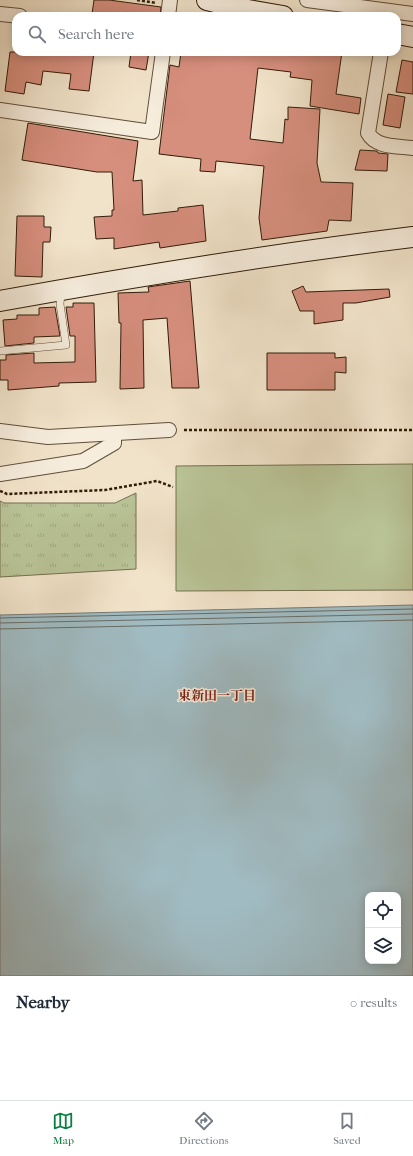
<!DOCTYPE html>
<meta charset="utf-8">
<style>
:root{--surface:#fff;--page:#f2f2f3;--text:#1f2937;--muted:#747a83;--line:#e0e1e3;--accent:#0b8043}
body{margin:0;font-family:"IM FELL French Canon","Noto Serif JP",serif;background:var(--page);color:var(--text)}
.controls{position:absolute;right:12px;bottom:12px;display:grid;overflow:hidden;border-radius:8px;box-shadow:0 2px 10px #0003}
.controls button{width:36px;height:36px;display:grid;place-items:center;padding:0;border:0;border-bottom:1px solid var(--line);background:var(--surface);color:var(--text);font:20px sans-serif}
.list{margin:0;padding:0;list-style:none}
h2{display:flex;justify-content:space-between;align-items:center;height:52px;margin:0;padding:0 16px;font-size:17px}
h2 small{font-size:13px;font-weight:400;color:var(--muted)}
.icon{flex:none;width:22px;height:22px;fill:none;stroke:currentColor;stroke-width:2;stroke-linecap:round;stroke-linejoin:round}
.map{position:relative;flex:none;width:413px;height:976px;overflow:hidden}
.search{position:absolute;background:var(--surface);box-shadow:0 2px 10px #0003;left:12px;right:12px;top:12px;height:44px;display:flex;align-items:center;gap:10px;box-sizing:border-box;padding:0 14px;border-radius:12px;color:var(--muted);font-size:15px}
.sheet{height:124px;background:var(--surface)}
nav{display:flex;justify-content:space-around;align-items:center;box-sizing:border-box;height:56px;border-top:1px solid var(--line);background:var(--surface);font-size:11px;color:var(--muted)}
nav a{display:grid;justify-items:center;gap:2px}
nav .on{color:var(--accent)}
.map>svg:first-child{display:block}
</style>
<div class="map">
<svg width="413" height="976" viewBox="0 0 413 976">
<defs>
<pattern id="grass-tufts" width="24" height="20" patternUnits="userSpaceOnUse"><rect width="24" height="20" fill="#b9c497"/><path d="M3 7l-1-3M5 7V3M7 7l1-3M15 17l-1-3M17 17v-4M19 17l1-3" fill="none" stroke="#a0a881"/></pattern>
</defs>
<rect width="100%" height="100%" fill="#f1e3ca"/>
<filter id="stains"><feTurbulence type="fractalNoise" baseFrequency=".005" numOctaves="4"/><feColorMatrix values="0 0 0 0 .2 0 0 0 0 .09 0 0 0 0 .02 0 0 0 .5 -.17"/></filter>
<radialGradient id="worn" r=".72"><stop offset=".6" stop-color="#630" stop-opacity="0"/><stop offset="1" stop-color="#630" stop-opacity=".3"/></radialGradient>
<!-- grass -->
<polygon fill="url(#grass-tufts)" stroke="#757050" points="136,493 136,569 0,577 0,501 4,503 115,503"/>
<!-- pitch -->
<polygon fill="#b9c497" stroke="#757050" points="413,464 413,590 176,591 176,466"/>
<!-- water -->
<path fill="#a0bbc2" stroke="#747b78" fill-rule="evenodd" d="M413,605V976H0V615ZM368,895H398V961H368Z"/>
<g fill="none" stroke-linecap="round" stroke-linejoin="round">
<!-- shore -->
<g stroke="#686c66" stroke-width="1">
<polyline points="0,618 413,609"/>
<polyline points="0,623 413,614"/>
<polyline points="0,629 413,620"/>
</g>
</g>
<!-- building -->
<g fill="#d68e7d" stroke="#311c09">
<polygon points="94,0 109,0 161,7 160,16 108,16 92,14"/>
<polygon points="10,52 94,52 89,91 69,89 71,74 43,71 41,85 26,82 24,94 5,91"/>
<polygon points="131,52 149,52 146,70 129,67"/>
<polygon points="181,52 342,52 336,94 361,98 359,114 310,106 312,80 290,77 291,72 258,68 250,139 283,143 285,119 288,120 288,107 320,109 317,163 321,182 353,183 351,221 329,220 327,231 262,240 259,218 264,166 216,161 215,172 200,171 201,159 159,154 170,65 179,67"/>
<polygon points="402,60 413,62 413,94 396,92"/>
<polygon points="388,94 405,97 400,128 383,125"/>
<polygon points="28,123 138,141 133,181 142,180 143,215 178,211 178,208 203,205 206,241 160,248 159,242 114,249 114,238 96,239 94,217 112,216 112,210 114,210 112,172 97,172 22,160"/>
<polygon points="360,150 377,151 378,153 388,154 387,171 355,170"/>
<polygon points="17,216 44,216 44,227 51,227 50,242 43,242 42,277 15,276"/>
<polygon points="190,281 199,388 172,388 167,318 143,320 144,388 120,389 121,323 119,323 118,293 149,292 148,287"/>
<polygon points="303,286 306,292 389,289 390,297 356,303 343,303 343,320 314,324 314,311 300,311 292,291"/>
<polygon points="73,303 94,303 96,382 59,383 59,386 8,390 8,380 0,380 0,360 6,360 6,355 34,353 34,363 75,362 75,336 70,336 66,307 73,307"/>
<polygon points="55,307 60,336 34,337 34,343 5,346 3,320 17,319 17,315 39,315 39,308"/>
<polygon points="267,353 335,353 335,358 346,357 346,373 335,372 335,390 267,390"/>
</g>
<g fill="none" stroke-linecap="round" stroke-linejoin="round">
<defs>
<polyline id="lane" points="0,351 66,345 60,304 61,292"/>
<g id="street">
<polyline points="307,0 413,14"/>
<polyline points="0,14 20,16"/>
<polyline points="168,16 170,0"/>
<path d="M381,52L368,133C376,148 398,146 413,148"/>
<polyline points="0,110 152,132 163,52"/>
<polyline points="0,431 48,437 169,430"/>
<polyline points="0,474 83,461 114,443 114,434"/>
</g>
<g id="secondary">
<polyline points="207,0 248,10 283,16"/>
<polyline points="397,34 413,37"/>
<path d="M0,301C137,276 274,254 413,237"/>
</g>
</defs>
<!-- lane casing -->
<use href="#lane" stroke="#614e39" stroke-width="8"/>
<!-- street casing -->
<use href="#street" stroke="#614e39" stroke-width="16"/>
<!-- secondary casing -->
<use href="#secondary" stroke="#311c09" stroke-width="22"/>
<!-- path -->
<g stroke="#311c09" stroke-width="2.5" stroke-dasharray="3 2" stroke-linecap="butt">
<polyline points="137,0 156,3"/>
<polyline points="184,430 413,430"/>
<polyline points="0,491 7,494 105,490 157,481 173,487"/>
</g>
<!-- lane -->
<use href="#lane" stroke="#f6eddd" stroke-width="7"/>
<!-- street -->
<use href="#street" stroke="#f6eddd" stroke-width="14"/>
<!-- secondary -->
<use href="#secondary" stroke="#f6eddd" stroke-width="20"/>
</g>
<g text-anchor="middle" dominant-baseline="central" stroke-width="3" stroke-linejoin="round" paint-order="stroke">
<!-- neighbourhood labels -->
<g font-size="13" font-weight="bold" fill="#7a1f14" stroke="#f6eddd">
<text x="217" y="695">東新田一丁目</text>
</g>
</g>
<rect width="100%" height="100%" filter="url(#stains)"/>
<rect width="100%" height="100%" fill="url(#worn)"/>
</svg>
<div class="controls">
<button><svg class="icon" aria-label="locate" viewBox="0 0 24 24"><circle cx="12" cy="12" r="6"/><path d="M12 2v4M12 18v4M2 12h4M18 12h4"/></svg></button>
<button><svg class="icon" aria-label="layers" viewBox="0 0 24 24"><path d="M12 4l9 5-9 5-9-5zM3 14l9 5 9-5"/></svg></button>
</div>
<div class="search"><svg class="icon" aria-label="search" viewBox="0 0 24 24"><circle cx="10" cy="10" r="6"/><path d="M15 15l6 6"/></svg>Search here</div>
</div>
<section class="sheet">
<h2>Nearby<small>0 results</small></h2>
<ul class="list">
</ul>
</section>
<nav>
<a class="on"><svg class="icon" aria-label="map" viewBox="0 0 24 24"><path d="M3 6l6-2 6 2 6-2v14l-6 2-6-2-6 2zM9 4v14M15 6v14"/></svg>Map</a>
<a><svg class="icon" aria-label="directions" viewBox="0 0 24 24"><path d="M12 3l9 9-9 9-9-9zM9 14v-3h6M13 9l2 2-2 2"/></svg>Directions</a>
<a><svg class="icon" aria-label="saved" viewBox="0 0 24 24"><path d="M7 4h10v16l-5-4-5 4z"/></svg>Saved</a>
</nav>
